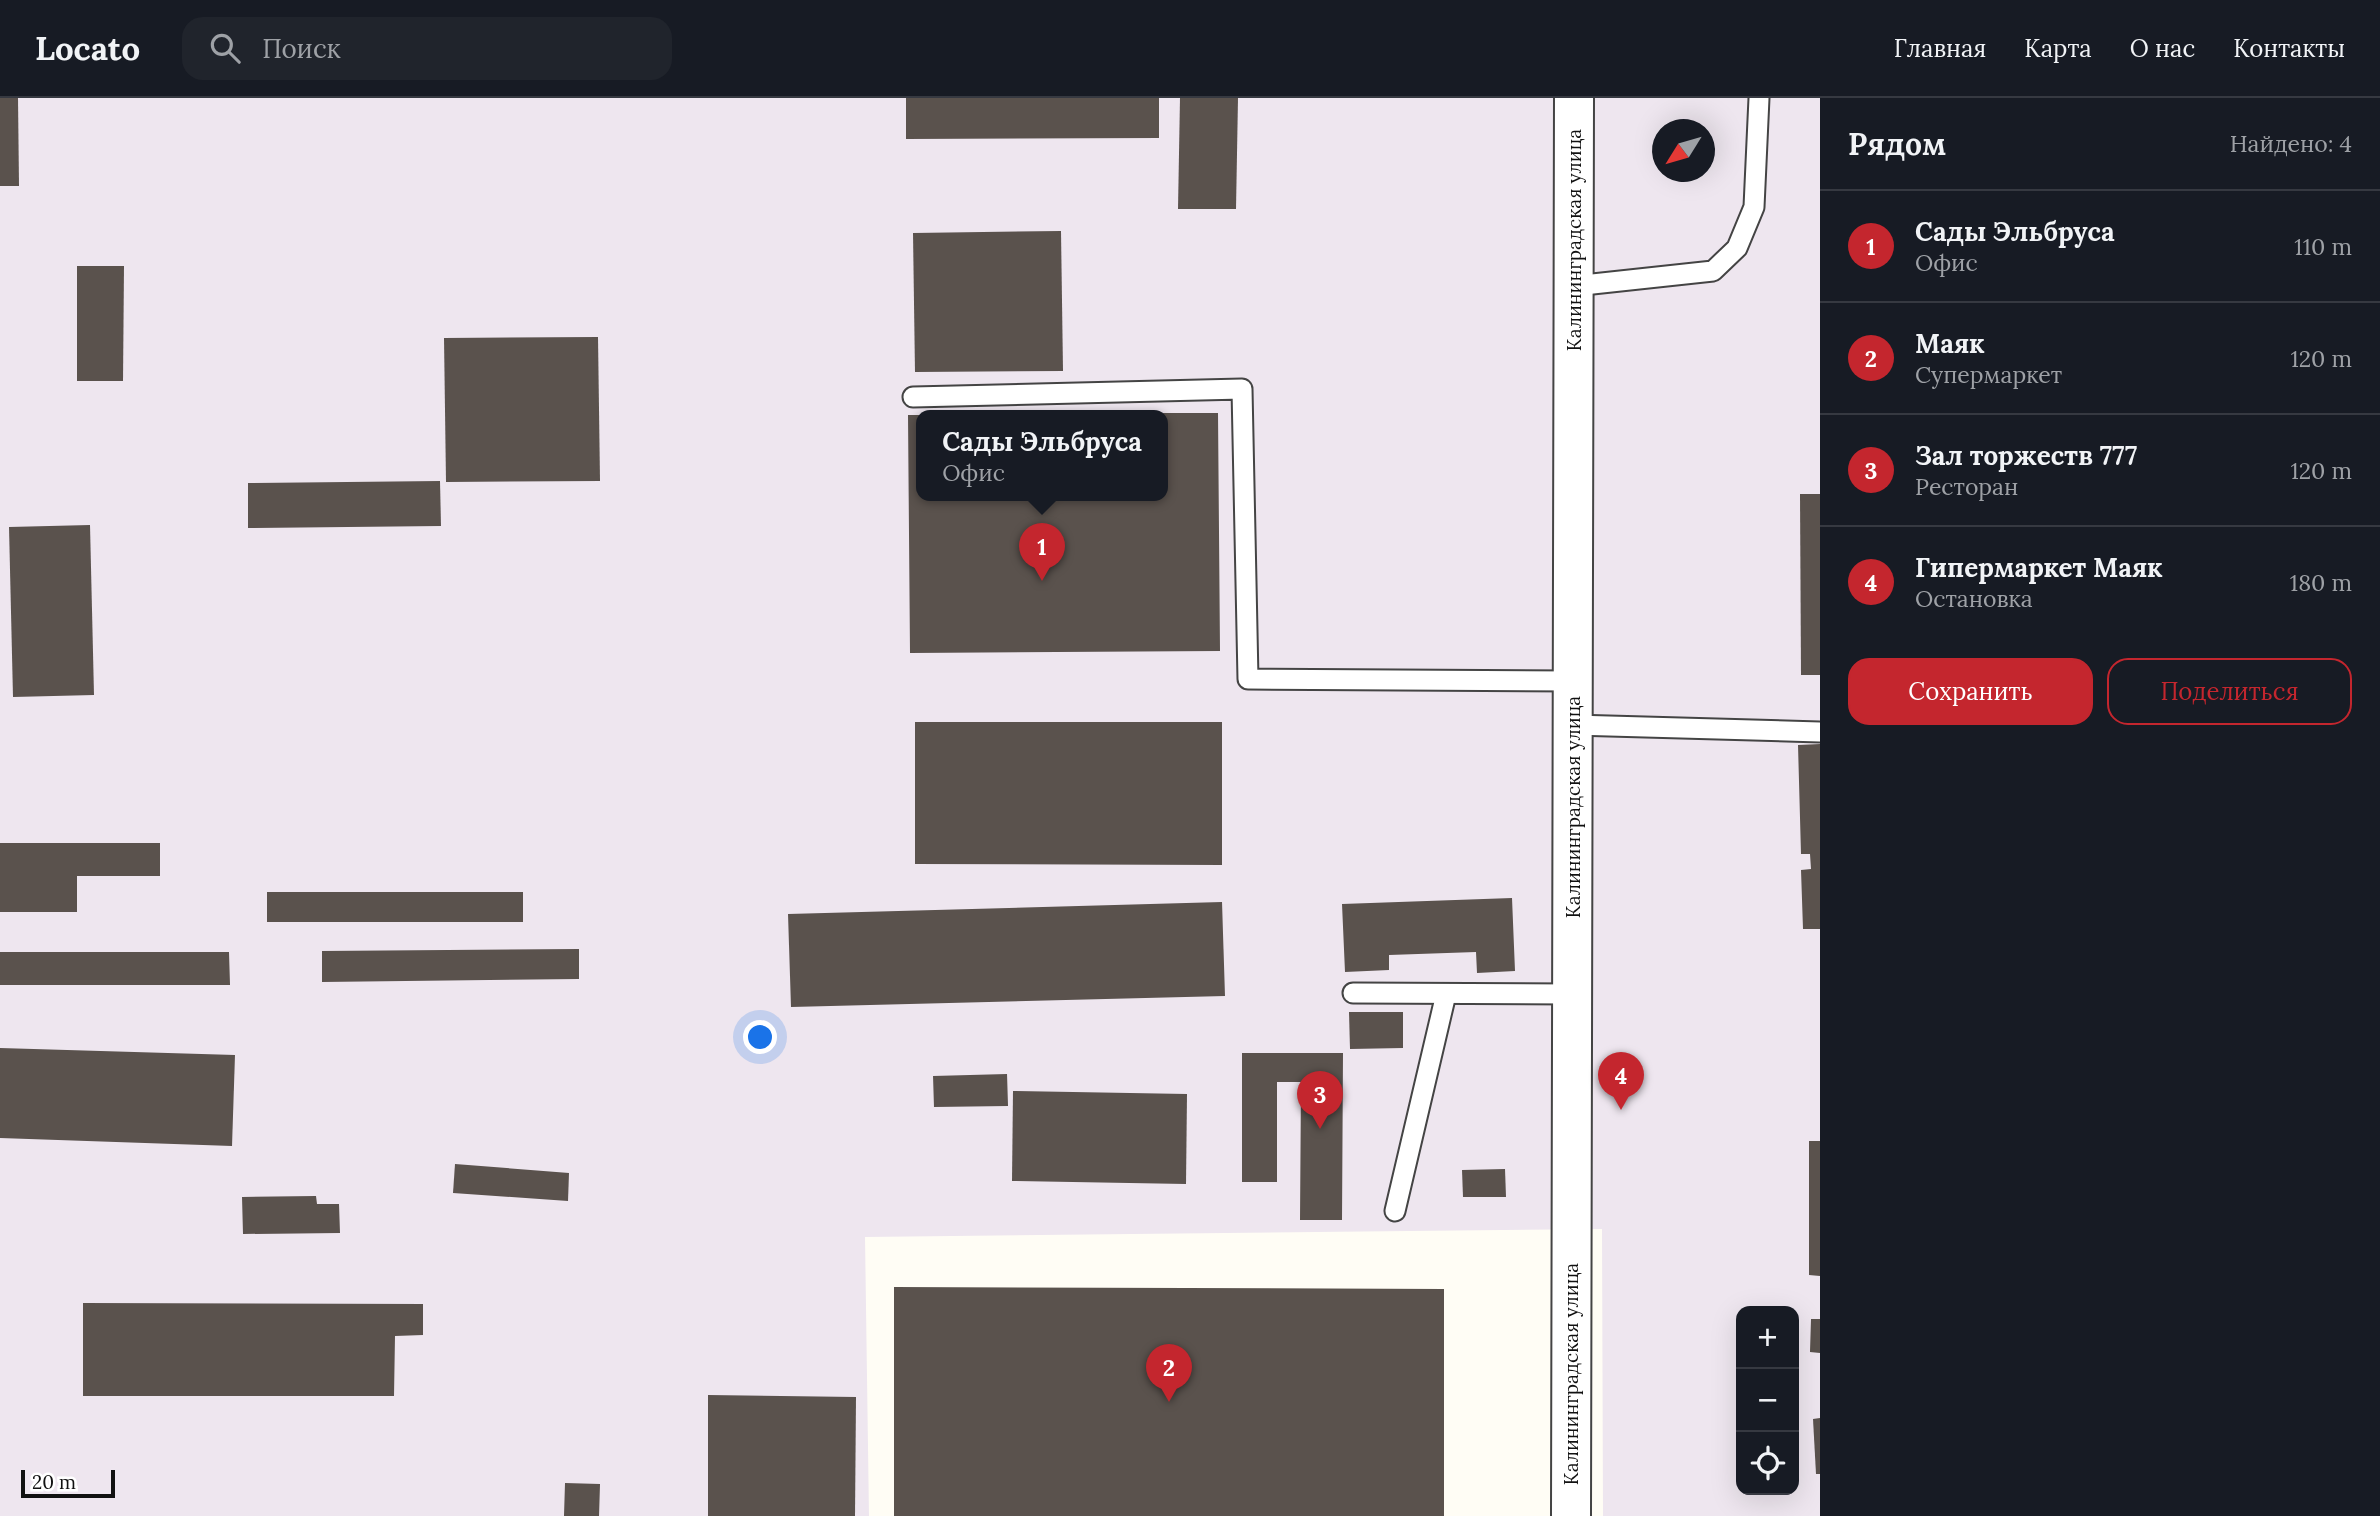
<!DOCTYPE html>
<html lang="ru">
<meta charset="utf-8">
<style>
:root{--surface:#171b24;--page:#20242c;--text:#f1f3f6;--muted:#9ea1a6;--line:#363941;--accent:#c4262e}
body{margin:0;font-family:Lora,serif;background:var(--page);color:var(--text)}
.controls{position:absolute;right:21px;bottom:21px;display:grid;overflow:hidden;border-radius:14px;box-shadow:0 7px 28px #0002}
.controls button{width:63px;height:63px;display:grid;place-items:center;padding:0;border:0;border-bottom:2px solid var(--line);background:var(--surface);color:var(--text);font:35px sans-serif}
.compass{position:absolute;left:1652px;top:21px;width:63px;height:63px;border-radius:50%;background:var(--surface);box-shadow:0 7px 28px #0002;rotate:233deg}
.scale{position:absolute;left:21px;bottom:18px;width:94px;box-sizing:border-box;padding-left:7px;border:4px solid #111;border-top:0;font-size:19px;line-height:24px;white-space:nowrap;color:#111;-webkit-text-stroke:5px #fff;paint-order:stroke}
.you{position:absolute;left:761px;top:940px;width:24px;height:24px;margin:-18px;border:5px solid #fff;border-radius:50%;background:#1a73e8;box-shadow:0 0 0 10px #1a73e833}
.badge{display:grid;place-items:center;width:46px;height:46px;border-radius:50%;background:var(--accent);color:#fff;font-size:23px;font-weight:700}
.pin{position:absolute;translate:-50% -58px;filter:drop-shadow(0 2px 4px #0008)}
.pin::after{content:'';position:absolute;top:37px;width:24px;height:21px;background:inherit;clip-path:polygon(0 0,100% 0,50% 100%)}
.popup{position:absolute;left:916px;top:312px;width:252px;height:91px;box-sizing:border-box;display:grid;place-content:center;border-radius:14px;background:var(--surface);filter:drop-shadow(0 2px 5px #0005);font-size:23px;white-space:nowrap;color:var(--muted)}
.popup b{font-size:26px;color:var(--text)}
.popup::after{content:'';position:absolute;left:50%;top:100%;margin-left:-14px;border:14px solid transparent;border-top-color:var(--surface)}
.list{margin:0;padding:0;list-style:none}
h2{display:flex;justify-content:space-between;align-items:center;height:91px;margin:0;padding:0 28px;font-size:30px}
h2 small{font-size:23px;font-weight:400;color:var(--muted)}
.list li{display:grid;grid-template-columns:46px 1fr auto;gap:21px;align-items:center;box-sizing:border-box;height:112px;padding:0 28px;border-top:2px solid var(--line)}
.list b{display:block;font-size:26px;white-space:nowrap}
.list p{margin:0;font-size:23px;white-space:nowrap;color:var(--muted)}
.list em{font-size:23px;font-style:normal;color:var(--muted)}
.actions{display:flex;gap:14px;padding:21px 28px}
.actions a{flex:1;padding:16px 0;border:2px solid var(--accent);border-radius:21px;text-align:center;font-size:24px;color:var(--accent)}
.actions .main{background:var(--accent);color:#fff}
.icon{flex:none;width:38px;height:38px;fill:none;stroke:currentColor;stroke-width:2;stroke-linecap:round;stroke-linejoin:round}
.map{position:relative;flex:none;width:1820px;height:1418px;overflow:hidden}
header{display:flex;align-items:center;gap:42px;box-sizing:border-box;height:98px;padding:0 35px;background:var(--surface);border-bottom:2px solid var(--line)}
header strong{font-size:33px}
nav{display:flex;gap:38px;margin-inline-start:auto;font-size:24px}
.search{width:490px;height:63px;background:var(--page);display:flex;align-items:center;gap:18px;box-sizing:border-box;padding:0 24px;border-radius:21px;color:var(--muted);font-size:26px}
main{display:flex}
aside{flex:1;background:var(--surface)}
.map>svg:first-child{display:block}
</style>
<header>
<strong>Locato</strong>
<div class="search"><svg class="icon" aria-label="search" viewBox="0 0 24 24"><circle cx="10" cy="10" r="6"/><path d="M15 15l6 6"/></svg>Поиск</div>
<nav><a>Главная</a><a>Карта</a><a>О нас</a><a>Контакты</a></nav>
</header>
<main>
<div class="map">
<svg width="1820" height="1418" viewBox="0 0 1820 1418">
<rect width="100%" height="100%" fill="#fffdf5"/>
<!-- industrial -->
<path fill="#eee6ef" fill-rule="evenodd" d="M0,0H1820V1418H1603L1602,1131L865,1139L869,1418H0ZM1662,32H1704V74H1662ZM921,317H1163V397H921ZM1741,1213H1794V1392H1741Z"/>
<!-- building -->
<g fill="#5a524d">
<polygon points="0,0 18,0 19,88 0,88"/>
<polygon points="906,0 1159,0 1159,40 906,41"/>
<polygon points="1180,0 1238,0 1236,111 1178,111"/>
<polygon points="1061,133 1063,273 915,274 913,135"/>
<polygon points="77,168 124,168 123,283 77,283"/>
<polygon points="598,239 600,383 446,384 444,240"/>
<polygon points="1163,315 1218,315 1220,553 910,555 908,317 921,317 921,397 1163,397"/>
<polygon points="440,383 441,428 248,430 248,385"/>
<polygon points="1800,396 1820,396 1820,577 1801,577"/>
<polygon points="90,427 94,597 13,599 9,429"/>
<polygon points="915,624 1222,624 1222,767 915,766"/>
<polygon points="1820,646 1820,831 1803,831 1801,772 1811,771 1810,756 1801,756 1798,647"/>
<polygon points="0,745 160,745 160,778 77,778 77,814 0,814"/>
<rect x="267" y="794" width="256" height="30"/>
<polygon points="1512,800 1515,873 1477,875 1476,854 1389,857 1389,872 1345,874 1342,806"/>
<polygon points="1222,804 1225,898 791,909 788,816"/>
<polygon points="579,851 579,881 322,884 322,853"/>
<polygon points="0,854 229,854 230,887 0,887"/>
<polygon points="1349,914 1403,914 1403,950 1350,951"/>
<polygon points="0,950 235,957 232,1048 0,1040"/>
<polygon points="1242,955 1343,955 1342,1122 1300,1122 1301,984 1277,984 1277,1084 1242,1084"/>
<polygon points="1007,976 1008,1008 934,1009 933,978"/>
<polygon points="1013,993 1187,996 1186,1086 1012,1083"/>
<polygon points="1809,1043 1820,1043 1820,1178 1809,1177"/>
<polygon points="455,1066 569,1075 568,1103 453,1095"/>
<polygon points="1505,1071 1506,1099 1463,1099 1462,1072"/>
<polygon points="316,1098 317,1106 339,1106 340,1135 243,1136 242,1099"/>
<polygon points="894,1189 1444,1191 1444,1418 894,1418"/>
<polygon points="83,1205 423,1206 423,1237 395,1238 394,1298 83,1298"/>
<polygon points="1811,1221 1820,1221 1820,1255 1810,1254"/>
<polygon points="708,1297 856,1299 855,1418 708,1418"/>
<polygon points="1820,1320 1820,1376 1816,1376 1813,1321"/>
<polygon points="565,1385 600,1386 599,1418 564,1418"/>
</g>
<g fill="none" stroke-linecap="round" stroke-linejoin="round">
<defs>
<g id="service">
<polyline points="1574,188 1713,173 1737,150 1754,109 1759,0"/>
<polyline points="913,299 1242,291 1248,581 1573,583"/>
<polyline points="1573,627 1820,634"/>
<polyline points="1353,895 1572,896"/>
<polyline points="1395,1113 1446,896"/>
</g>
<polyline id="tertiary" points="1571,1418 1574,0"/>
</defs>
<!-- service casing -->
<use href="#service" stroke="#444" stroke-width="23"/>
<!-- tertiary casing -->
<use href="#tertiary" stroke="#444" stroke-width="42"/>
<!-- service -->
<use href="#service" stroke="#fff" stroke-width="19"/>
<!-- tertiary -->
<use href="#tertiary" stroke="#fff" stroke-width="38"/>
</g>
<g text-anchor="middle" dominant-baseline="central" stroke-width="7" stroke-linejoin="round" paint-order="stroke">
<!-- street labels -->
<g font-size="19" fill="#111" stroke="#fff">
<text transform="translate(1574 142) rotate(-90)">Калининградская улица</text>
<text transform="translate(1573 709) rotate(-90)">Калининградская улица</text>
<text transform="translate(1571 1276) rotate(-90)">Калининградская улица</text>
</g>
</g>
</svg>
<div class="controls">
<button>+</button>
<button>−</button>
<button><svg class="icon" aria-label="locate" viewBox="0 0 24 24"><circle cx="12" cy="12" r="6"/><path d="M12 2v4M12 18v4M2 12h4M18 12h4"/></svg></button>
</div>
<svg class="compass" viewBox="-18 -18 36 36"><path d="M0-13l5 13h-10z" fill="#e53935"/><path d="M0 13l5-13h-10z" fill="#9ea1a6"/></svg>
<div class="scale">20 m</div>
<div class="you"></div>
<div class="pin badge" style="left:1042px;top:483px">1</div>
<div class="popup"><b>Сады Эльбруса</b>Офис</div>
<div class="pin badge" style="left:1169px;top:1304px">2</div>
<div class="pin badge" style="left:1320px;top:1031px">3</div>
<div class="pin badge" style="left:1621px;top:1012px">4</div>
</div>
<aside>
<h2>Рядом<small>Найдено: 4</small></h2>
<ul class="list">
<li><span class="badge">1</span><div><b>Сады Эльбруса</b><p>Офис</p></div><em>110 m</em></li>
<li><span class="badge">2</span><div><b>Маяк</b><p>Супермаркет</p></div><em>120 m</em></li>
<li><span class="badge">3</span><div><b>Зал торжеств 777</b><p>Ресторан</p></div><em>120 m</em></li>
<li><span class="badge">4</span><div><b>Гипермаркет Маяк</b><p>Остановка</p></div><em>180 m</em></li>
</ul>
<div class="actions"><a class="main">Сохранить</a><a>Поделиться</a></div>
</aside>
</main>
